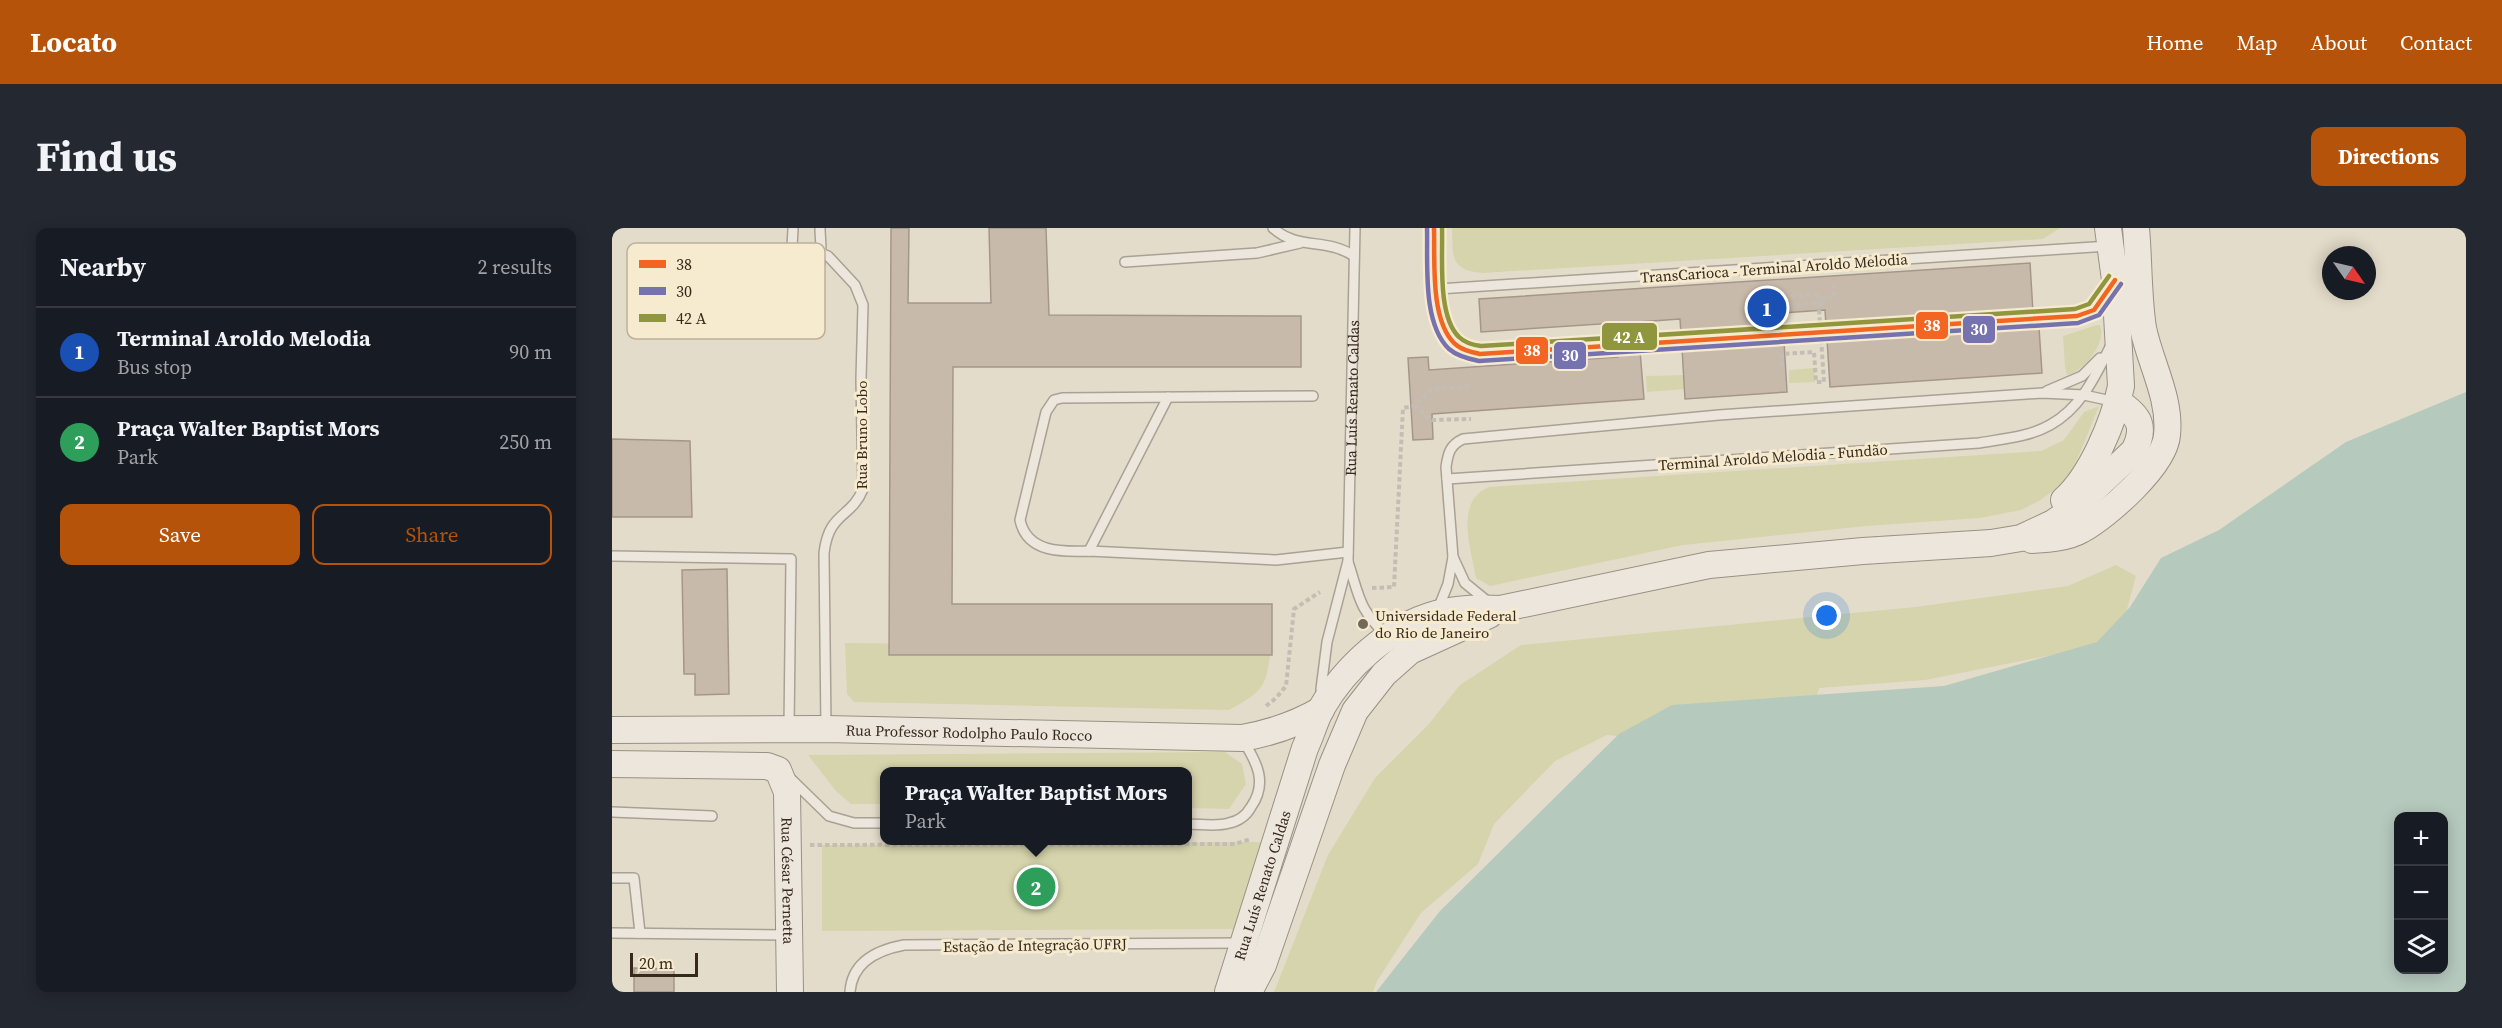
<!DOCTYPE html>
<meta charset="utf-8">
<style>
:root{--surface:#171b24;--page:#242831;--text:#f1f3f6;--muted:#9ea1a6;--line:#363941;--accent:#b45309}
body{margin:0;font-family:"Source Serif 4",serif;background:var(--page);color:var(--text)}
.controls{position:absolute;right:18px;bottom:18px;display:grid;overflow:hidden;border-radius:12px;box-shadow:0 3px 15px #0003}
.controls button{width:54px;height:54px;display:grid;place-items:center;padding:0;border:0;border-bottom:2px solid var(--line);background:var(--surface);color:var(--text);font:30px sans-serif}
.compass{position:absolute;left:1710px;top:18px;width:54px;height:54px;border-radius:50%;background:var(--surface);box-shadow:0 3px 15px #0003;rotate:124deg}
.scale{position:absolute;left:18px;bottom:15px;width:68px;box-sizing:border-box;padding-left:6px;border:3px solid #37291c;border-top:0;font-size:16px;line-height:21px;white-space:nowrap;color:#37291c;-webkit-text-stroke:4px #f6eacf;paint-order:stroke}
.you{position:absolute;left:1215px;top:388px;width:21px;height:21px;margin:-15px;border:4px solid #fff;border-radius:50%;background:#1a73e8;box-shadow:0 0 0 9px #1a73e833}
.badge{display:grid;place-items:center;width:39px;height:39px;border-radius:50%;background:var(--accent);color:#fff;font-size:20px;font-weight:700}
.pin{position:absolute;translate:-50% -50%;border:3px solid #fff;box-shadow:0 2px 6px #0006}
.popup{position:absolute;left:268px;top:539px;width:312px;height:78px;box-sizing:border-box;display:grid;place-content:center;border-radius:12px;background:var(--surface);filter:drop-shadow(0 2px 4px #0005);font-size:20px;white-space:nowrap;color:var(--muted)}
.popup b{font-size:22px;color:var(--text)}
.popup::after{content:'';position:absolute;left:50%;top:100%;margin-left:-12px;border:12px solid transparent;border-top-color:var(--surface)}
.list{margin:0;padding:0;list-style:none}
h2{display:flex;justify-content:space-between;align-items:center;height:78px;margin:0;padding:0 24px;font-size:26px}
h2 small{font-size:20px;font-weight:400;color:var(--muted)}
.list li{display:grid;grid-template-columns:39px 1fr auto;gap:18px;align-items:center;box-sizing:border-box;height:90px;padding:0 24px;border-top:2px solid var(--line)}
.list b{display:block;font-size:22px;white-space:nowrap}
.list p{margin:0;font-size:20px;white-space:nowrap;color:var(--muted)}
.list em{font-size:20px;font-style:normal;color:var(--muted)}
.actions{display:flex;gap:12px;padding:18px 24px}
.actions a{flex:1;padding:14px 0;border:2px solid var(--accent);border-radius:12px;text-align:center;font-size:21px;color:var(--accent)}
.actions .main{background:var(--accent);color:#fff}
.icon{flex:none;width:33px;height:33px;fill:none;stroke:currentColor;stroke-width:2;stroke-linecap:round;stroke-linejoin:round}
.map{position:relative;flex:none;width:1854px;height:764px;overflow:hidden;border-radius:12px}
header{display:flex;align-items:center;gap:36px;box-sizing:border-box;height:84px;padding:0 30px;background:var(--accent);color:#fff}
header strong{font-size:28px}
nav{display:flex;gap:33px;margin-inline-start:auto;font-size:21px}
.intro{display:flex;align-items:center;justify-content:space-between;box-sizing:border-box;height:144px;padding:0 36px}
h1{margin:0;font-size:42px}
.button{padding:15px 27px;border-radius:12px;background:var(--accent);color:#fff;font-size:21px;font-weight:700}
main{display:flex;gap:36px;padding:0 36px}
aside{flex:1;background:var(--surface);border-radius:12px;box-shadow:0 3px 15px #0003}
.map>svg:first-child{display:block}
</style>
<header>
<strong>Locato</strong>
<nav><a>Home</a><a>Map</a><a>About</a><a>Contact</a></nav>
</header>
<div class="intro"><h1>Find us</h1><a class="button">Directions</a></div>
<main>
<aside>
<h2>Nearby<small>2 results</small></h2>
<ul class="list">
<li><span class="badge" style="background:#1a4fb4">1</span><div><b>Terminal Aroldo Melodia</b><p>Bus stop</p></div><em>90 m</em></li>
<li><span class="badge" style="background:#2e9e5b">2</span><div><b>Praça Walter Baptist Mors</b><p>Park</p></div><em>250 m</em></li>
</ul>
<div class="actions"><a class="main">Save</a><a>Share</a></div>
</aside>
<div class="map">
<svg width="1854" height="764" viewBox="0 0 1854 764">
<rect width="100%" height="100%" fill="#e4dcca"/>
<!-- green -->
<g fill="#d5d4ac">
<path d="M840,0H1448L1431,11L870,45C837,42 841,27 840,0Z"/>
<path d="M1485,97H1488C1495,115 1472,143 1455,147L1453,139L1451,108Z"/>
<polygon points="1202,140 1203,154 1177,155 1177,142"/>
<polygon points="1073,147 1074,161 1035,164 1034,148"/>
<path d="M1487,178L1460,244L1452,255L1427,273L1409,282L1368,290L1254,298L1071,317L878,358L864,350C859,321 842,273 877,259L1429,223L1452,212L1472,184Z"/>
<polygon points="1504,337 1524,348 1506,414 1313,452 1207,460 1197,498 1099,518 995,507 943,533 882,596 866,636 809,685 765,753 761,764 662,764 716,627 763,550 816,497 848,457 909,417 1303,379 1456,358"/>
<path d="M233,415L659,420C654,459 652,463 617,482L242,474L235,466Z"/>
<polygon points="613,524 630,536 634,556 617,581 576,580 576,544 272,544 272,576 239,576 224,563 196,527"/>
<polygon points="657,614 622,701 210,703 210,617"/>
</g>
<!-- water -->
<path fill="#b6c9bd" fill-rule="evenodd" d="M1854,164V764H764L828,683L1007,506L1060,477L1332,458L1485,414L1518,379L1549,330L1607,302L1734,214ZM1786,588H1832V742H1786Z"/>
<!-- building -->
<g fill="#c8baab" stroke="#a4978a" stroke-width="1.5">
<polygon points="279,0 297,0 296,75 379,75 377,0 434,0 437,87 689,88 689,139 341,139 340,376 660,376 660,427 277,427"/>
<polygon points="1418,35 1421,84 1214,97 1213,82 1170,85 1171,100 1069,106 1068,91 1026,94 1027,109 1004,111 1003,95 869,104 867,71"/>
<polygon points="1422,98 1422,100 1427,100 1430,145 1218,159 1215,111"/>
<polygon points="1172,113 1175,164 1073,171 1070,120"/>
<polygon points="1028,123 1032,171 820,186 821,211 801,212 796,130 816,129 817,142 1006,129 1005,124"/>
<polygon points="0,211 78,213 80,289 0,289"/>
<polygon points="115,341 117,466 83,467 83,446 72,446 70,342"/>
<polygon points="22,740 62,741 62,764 22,764"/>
</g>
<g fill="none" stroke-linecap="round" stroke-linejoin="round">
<defs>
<g id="lane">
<path d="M181,0C181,13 174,50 197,46C202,46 205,42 207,38C211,28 208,11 208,0"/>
<path d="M661,0C686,23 713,9 742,28"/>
<path d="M822,0C824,30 819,94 842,115C850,122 859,124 868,126L1465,88L1482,82L1497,62"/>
<path d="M208,25L216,28L243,57L251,77L249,151L251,261C239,291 217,283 212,325L214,500"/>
<polyline points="513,34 645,25 688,15"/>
<polyline points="826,61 1497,18"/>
<polyline points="1435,163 1470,148 1488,130"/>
<path d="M701,168L450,170L442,172L434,184L408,292C415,325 450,324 477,323L664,332L736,324"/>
<path d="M835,251L1367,215C1390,211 1417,209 1438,197C1469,180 1484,147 1499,117"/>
<polyline points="477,323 556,169"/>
<polyline points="0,328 179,331 177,500"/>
<polyline points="841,329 853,355 875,373"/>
<path d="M736,334C748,370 746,380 775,408"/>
<path d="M826,381L836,356L841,329L834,239C836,225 838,217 851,211L1107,187L1430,165L1472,167L1504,174"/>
<path id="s1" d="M710,469L709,461L715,414L736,333L743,0"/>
<polyline points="176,548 217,588 242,595 272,595"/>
<polyline points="0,584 100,588"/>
<path d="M576,596C589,596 605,599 617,595C627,593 634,588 639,579C656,555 645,534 630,511"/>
<polyline points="0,650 22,650 28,705"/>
<polyline points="0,705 176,707"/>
<path d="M238,764C240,734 265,722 292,717L630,715"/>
</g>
<g id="secondary">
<path d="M1452,272C1479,248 1502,194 1509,158L1503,52L1496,0"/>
<path d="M1420,312C1435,311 1455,310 1469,302C1495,288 1553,237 1555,207C1559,170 1538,135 1531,100C1526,68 1527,33 1524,0"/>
<path id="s2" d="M0,502L214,501L630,510C659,505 683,497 709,482"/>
<path id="s3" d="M0,536L155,538L166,542L175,564L178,764"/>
<path id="s4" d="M616,764L693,520C699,507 703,493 709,481C733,439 777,399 824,386C845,380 867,380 888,381L1097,337L1251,323L1379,315L1409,310L1441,295L1460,282L1522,223C1534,199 1528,188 1506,174"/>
<polyline points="637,764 651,737 720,537 743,483 772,446 798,423 877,387"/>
</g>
</defs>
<!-- lane casing -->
<use href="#lane" stroke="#a9a194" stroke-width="12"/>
<!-- secondary casing -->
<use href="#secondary" stroke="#999084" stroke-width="28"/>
<!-- path -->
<g stroke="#c4bdb3" stroke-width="4" stroke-dasharray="4.5 3" stroke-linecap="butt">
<polyline points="1206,66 1140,71 1137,75 1141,78 1213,75 1212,70 1222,70 1221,53"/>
<polyline points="802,178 820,192 859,191"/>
<polyline points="760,360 782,359 791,180 802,178 818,162 859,158"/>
<polyline points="654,478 664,470 674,458 682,381 708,364"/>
<polyline points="198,617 623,616 639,611"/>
</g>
<!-- lane -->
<use href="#lane" stroke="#ece6dc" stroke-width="9"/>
<!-- secondary -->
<use href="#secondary" stroke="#ece6dc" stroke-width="26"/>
<!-- path-bridge -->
<polyline stroke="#c4bdb3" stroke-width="4" stroke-dasharray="4.5 3" stroke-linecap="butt" points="1170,138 1170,126 1202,124 1204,154 1212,154 1206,66"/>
<defs>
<path id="bus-1" d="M822,0C823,32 818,91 842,115C849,122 859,124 868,126L1465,88L1482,82L1503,52"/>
<path id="bus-2" d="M815,0C816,35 810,95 837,121C845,128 857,131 867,133L1466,95L1487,87L1509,56"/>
<path id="bus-3" d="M830,0C831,29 825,88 847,109C853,115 861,117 869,118L1463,81L1477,76L1497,48"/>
</defs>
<!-- bus-1 casing -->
<use href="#bus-1" stroke="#f6eacf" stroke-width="9"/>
<!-- bus-2 casing -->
<use href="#bus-2" stroke="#f6eacf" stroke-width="9"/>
<!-- bus-3 casing -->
<use href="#bus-3" stroke="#f6eacf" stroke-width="9"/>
<!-- bus-1 -->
<use href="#bus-1" stroke="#f26522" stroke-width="4.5"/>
<!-- bus-2 -->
<use href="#bus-2" stroke="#7672af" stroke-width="4.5"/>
<!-- bus-3 -->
<use href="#bus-3" stroke="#8f963e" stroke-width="4.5"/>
</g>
<!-- markers -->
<circle fill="#746859" stroke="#f6eacf" stroke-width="2" cx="751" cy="396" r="6"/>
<g text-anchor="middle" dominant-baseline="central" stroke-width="6" stroke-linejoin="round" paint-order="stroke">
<!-- street labels -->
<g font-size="15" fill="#37291c" stroke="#f6eacf">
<text transform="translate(1162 40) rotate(-4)">TransCarioca - Terminal Aroldo Melodia</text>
<text stroke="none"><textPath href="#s1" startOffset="302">Rua Luís Renato Caldas</textPath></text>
<text transform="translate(249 207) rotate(-90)">Rua Bruno Lobo</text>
<text transform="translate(1161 229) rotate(-4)">Terminal Aroldo Melodia - Fundão</text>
<text stroke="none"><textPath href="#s2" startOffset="357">Rua Professor Rodolpho Paulo Rocco</textPath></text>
<text stroke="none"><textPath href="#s3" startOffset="279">Rua César Pernetta</textPath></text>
<text stroke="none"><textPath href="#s4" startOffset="112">Rua Luís Renato Caldas</textPath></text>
<text transform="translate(423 717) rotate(-1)">Estação de Integração UFRJ</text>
</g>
<!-- poi labels -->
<g font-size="15" fill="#37291c" stroke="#f6eacf" text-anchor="start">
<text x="763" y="387">Universidade Federal<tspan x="763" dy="17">do Rio de Janeiro</tspan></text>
</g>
</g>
<!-- legend -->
<rect x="15" y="15" width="198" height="96" rx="9" fill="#f6eacf" stroke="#bdb099" stroke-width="1.5"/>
<rect x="27" y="32" width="27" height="8" fill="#f26522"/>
<rect x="27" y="59" width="27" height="8" fill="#7672af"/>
<rect x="27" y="86" width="27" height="8" fill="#8f963e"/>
<g font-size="16" fill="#37291c">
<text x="64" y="42">38</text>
<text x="64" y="69">30</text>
<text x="64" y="96">42 A</text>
</g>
<g stroke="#f6eacf" stroke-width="2">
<rect x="1303" y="83" width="34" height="29" rx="6" fill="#f26522"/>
<rect x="1350" y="87" width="34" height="29" rx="6" fill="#7672af"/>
<rect x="989" y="94" width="57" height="29" rx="6" fill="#8f963e"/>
<rect x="903" y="108" width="34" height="29" rx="6" fill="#f26522"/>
<rect x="941" y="113" width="34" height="29" rx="6" fill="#7672af"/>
</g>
<g font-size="16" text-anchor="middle" font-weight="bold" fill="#fff">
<text x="1320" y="103">38</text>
<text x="1367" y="107">30</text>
<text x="1017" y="115">42 A</text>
<text x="920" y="128">38</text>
<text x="958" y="133">30</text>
</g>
</svg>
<div class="controls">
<button>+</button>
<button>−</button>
<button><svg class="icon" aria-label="layers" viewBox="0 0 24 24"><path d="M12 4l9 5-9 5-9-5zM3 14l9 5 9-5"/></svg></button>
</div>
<svg class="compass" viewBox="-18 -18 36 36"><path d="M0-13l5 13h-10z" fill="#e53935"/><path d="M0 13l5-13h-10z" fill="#9ea1a6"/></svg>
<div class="scale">20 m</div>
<div class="you"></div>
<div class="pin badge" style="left:1155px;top:80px;background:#1a4fb4">1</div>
<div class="pin badge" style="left:424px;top:659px;background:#2e9e5b">2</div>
<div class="popup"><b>Praça Walter Baptist Mors</b>Park</div>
</div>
</main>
